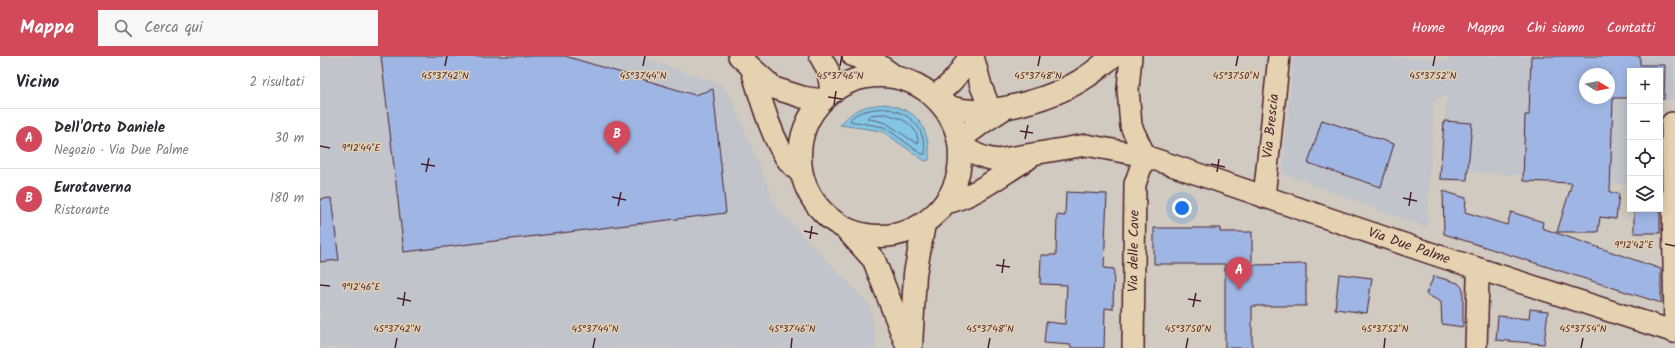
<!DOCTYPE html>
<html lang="it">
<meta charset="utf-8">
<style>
:root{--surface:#fff;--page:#f7f7f7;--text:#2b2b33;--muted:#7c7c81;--line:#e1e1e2;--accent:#d1495b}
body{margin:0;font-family:Kalam,sans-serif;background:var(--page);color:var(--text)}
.controls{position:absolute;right:12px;top:12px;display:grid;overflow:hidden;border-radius:0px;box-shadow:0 2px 10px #0003}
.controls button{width:36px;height:36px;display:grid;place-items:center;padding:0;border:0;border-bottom:1px solid var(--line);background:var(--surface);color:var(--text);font:20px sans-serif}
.compass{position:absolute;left:1259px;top:12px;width:36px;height:36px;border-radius:50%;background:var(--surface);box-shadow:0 2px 10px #0003;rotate:100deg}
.you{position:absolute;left:862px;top:152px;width:14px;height:14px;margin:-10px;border:3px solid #fff;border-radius:50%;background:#1a73e8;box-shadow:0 0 0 6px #1a73e833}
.badge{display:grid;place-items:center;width:26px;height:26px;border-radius:50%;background:var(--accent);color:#fff;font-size:13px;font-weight:700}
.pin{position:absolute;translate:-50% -33px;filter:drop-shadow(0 1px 2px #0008)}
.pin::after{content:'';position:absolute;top:21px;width:14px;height:12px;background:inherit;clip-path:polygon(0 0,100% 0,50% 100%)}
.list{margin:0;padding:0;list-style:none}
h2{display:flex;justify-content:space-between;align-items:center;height:52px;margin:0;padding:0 16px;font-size:17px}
h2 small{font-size:13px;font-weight:400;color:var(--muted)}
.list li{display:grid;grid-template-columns:26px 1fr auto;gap:12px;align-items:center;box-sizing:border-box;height:60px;padding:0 16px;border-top:1px solid var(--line)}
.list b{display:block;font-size:15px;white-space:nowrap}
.list p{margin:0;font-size:13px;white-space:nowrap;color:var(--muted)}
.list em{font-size:13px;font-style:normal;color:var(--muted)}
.icon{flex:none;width:22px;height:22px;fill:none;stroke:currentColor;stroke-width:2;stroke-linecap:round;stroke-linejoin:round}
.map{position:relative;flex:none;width:1355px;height:292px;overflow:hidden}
header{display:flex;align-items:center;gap:24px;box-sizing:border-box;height:56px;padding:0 20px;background:var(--accent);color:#fff}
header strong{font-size:19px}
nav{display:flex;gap:22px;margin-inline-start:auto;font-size:14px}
.search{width:280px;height:36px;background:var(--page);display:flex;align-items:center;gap:10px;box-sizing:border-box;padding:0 14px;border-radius:0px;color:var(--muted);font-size:15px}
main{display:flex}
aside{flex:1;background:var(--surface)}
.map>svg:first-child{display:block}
</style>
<header>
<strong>Mappa</strong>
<div class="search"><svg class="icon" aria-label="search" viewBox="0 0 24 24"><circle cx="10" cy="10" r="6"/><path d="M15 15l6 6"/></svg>Cerca qui</div>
<nav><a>Home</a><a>Mappa</a><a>Chi siamo</a><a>Contatti</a></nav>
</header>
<main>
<aside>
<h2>Vicino<small>2 risultati</small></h2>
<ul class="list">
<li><span class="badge">A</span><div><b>Dell'Orto Daniele</b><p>Negozio · Via Due Palme</p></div><em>30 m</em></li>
<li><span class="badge">B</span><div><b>Eurotaverna</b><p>Ristorante</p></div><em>180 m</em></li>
</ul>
</aside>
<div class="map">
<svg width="1355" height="292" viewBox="0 0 1355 292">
<rect width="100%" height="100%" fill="#d0cac0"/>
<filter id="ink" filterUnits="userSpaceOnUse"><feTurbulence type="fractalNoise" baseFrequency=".025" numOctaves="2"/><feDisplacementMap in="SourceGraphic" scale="8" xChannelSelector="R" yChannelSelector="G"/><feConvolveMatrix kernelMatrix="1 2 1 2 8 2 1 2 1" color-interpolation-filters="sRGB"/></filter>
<g filter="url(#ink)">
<!-- built -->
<g fill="#c1c4cb" fill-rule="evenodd">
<polygon points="0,0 318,0 402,29 411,42 457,153 550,249 557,292 0,292"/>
<path d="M974,0H1058L1128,5L1129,0H1355V44H1343L1341,131L1340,15H1310V128L1121,113L1127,39L1114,44L1107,172L962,117ZM1265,18H1289V42H1265Z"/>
</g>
<!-- water -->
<path fill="#83c5e4" stroke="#6c839a" d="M567,48C572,50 579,51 585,54C604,62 610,85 609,104L605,105L562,75L520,69C536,51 544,50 567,48Z"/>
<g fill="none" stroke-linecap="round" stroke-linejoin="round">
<!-- shore -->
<g stroke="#616175" stroke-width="1">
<path d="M566,52C584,57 598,63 603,83C604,88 606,93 605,98H602L564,71L530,65C535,54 555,53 566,52Z"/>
<path d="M566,58C581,62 598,68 598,87H596L566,67L547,62L551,59Z"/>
</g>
</g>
<!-- building -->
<g fill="#9fb6e4" stroke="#4a1f2b" fill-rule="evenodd">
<polygon points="61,0 245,0 375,39 393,33 406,157 84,196"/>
<path d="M1211,0H1320V9H1345L1344,43H1340V15H1310V42H1293L1290,136L1299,138L1296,163L1280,161L1278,176H1237L1252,127L1203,125L1205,59H1209ZM1265,18H1289V42H1265Z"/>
<polygon points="1002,64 1074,88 1061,131 988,107"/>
<polygon points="1124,65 1152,67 1147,124 1120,123"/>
<polygon points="1123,135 1146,142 1145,156 1187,169 1191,156 1223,166 1222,172 1341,213 1341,247 1124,178"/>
<polygon points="746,136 787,138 784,212 794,213 793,253 785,252 784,292 751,292 751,289 724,287 726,266 745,268 747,229 720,228 721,199 736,199 737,159 745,160"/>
<polygon points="11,142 19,204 0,206 0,143"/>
<rect x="1314" y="153" width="26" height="24"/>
<polygon points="834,172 900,172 900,176 932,176 932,209 986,208 986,250 932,250 932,292 905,292 905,208 834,208"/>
<polygon points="1019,218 1052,222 1047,257 1015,253"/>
<polygon points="1114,220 1138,227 1143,233 1143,271 1122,268 1121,246 1106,238"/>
<polygon points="1210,253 1228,255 1224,288 1176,284 1178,260 1209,263"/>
</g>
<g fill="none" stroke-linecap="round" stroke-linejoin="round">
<defs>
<g id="minor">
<polyline points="419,0 454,32 482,41 502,44"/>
<polyline points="500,0 508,14 511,36"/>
<polyline points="533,0 558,8 576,21"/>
<polyline points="653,0 661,30 670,53"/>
<polyline points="811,0 808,33 811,70 825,100 815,128 813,292"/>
<path d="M432,14C440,40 452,85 469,106C473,110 478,114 482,119"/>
<path d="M614,39C631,30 640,17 649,0"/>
<polyline points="1352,67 1355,276"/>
<path d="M640,88C652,97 662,102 677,104L766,89L825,100L1116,199L1355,276"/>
<polyline points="944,141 959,0"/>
<path d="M626,147C656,140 682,118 708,103"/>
<polyline points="1156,292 1158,225 1159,213"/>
</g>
<g id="tertiary">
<circle cx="560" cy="100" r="80"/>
<path d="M622,48C627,50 632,52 637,53C672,61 737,41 766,21C776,15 784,7 793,0"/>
<polyline points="639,84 663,66 683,53"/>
<polyline points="527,174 554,204 588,292"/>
<polyline points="591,291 595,218 604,168"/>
</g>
</defs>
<!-- minor casing -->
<use href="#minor" stroke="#4a1f2b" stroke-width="24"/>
<!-- tertiary casing -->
<use href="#tertiary" stroke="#4a1f2b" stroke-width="25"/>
<!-- minor -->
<use href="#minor" stroke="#e5d2b0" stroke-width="21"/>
<!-- tertiary -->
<use href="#tertiary" stroke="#e5d2b0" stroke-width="22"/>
</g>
</g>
<!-- ticks -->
<path fill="none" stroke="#4a1f2b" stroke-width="1.5" d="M125,10L127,0M323,10L325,0M520,10L522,0M718,10L720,0M916,10L918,0M1113,10L1115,0M508,41L522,43M514,49L516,35M700,75L713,77M705,83L708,69M0,90L10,92M101,108L115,110M891,108L905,111M106,116L109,102M897,116L899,103M292,141L306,144M1083,142L1097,145M298,150L301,136M1089,150L1091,136M484,175L498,178M490,183L492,170M1345,188L1355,190M676,209L690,211M682,217L684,203M0,229L10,230M77,242L91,245M868,243L881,245M83,250L85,236M873,251L876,237M75,292L77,282M273,292L275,282M471,292L472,282M668,292L670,282M866,292L868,282M1064,292L1065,282M1261,292L1263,282"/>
<g text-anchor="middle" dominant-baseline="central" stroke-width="3" stroke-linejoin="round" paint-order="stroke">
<!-- street labels -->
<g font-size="14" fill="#4a1f2b" stroke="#e5d2b0">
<text transform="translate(951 70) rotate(-84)">Via Brescia</text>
<text transform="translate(1089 190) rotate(19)">Via Due Palme</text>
<text transform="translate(814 195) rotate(-89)">Via delle Cave</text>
</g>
</g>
<g font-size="10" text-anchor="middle" fill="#4a1f2b" stroke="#e5d2b0" stroke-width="3" stroke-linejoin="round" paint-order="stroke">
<text x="125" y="23">45°37'42"N</text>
<text x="323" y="23">45°37'44"N</text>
<text x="520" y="23">45°37'46"N</text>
<text x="718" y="23">45°37'48"N</text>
<text x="916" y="23">45°37'50"N</text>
<text x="1113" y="23">45°37'52"N</text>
<text x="41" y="95">9°12'44"E</text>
<text x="1314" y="192">9°12'42"E</text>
<text x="41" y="234">9°12'46"E</text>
<text x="77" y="276">45°37'42"N</text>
<text x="275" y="276">45°37'44"N</text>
<text x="472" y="276">45°37'46"N</text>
<text x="670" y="276">45°37'48"N</text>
<text x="868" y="276">45°37'50"N</text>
<text x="1065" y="276">45°37'52"N</text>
<text x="1263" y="276">45°37'54"N</text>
</g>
</svg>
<div class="controls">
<button>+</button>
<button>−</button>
<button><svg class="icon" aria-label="locate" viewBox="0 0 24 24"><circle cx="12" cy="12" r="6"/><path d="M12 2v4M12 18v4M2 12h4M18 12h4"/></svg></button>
<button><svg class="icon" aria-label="layers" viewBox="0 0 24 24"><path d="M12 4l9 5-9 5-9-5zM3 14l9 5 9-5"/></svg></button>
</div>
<svg class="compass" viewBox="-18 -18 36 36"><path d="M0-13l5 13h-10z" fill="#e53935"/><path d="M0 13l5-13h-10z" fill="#7c7c81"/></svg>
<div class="you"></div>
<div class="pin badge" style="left:919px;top:234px">A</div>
<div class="pin badge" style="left:297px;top:98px">B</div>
</div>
</main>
